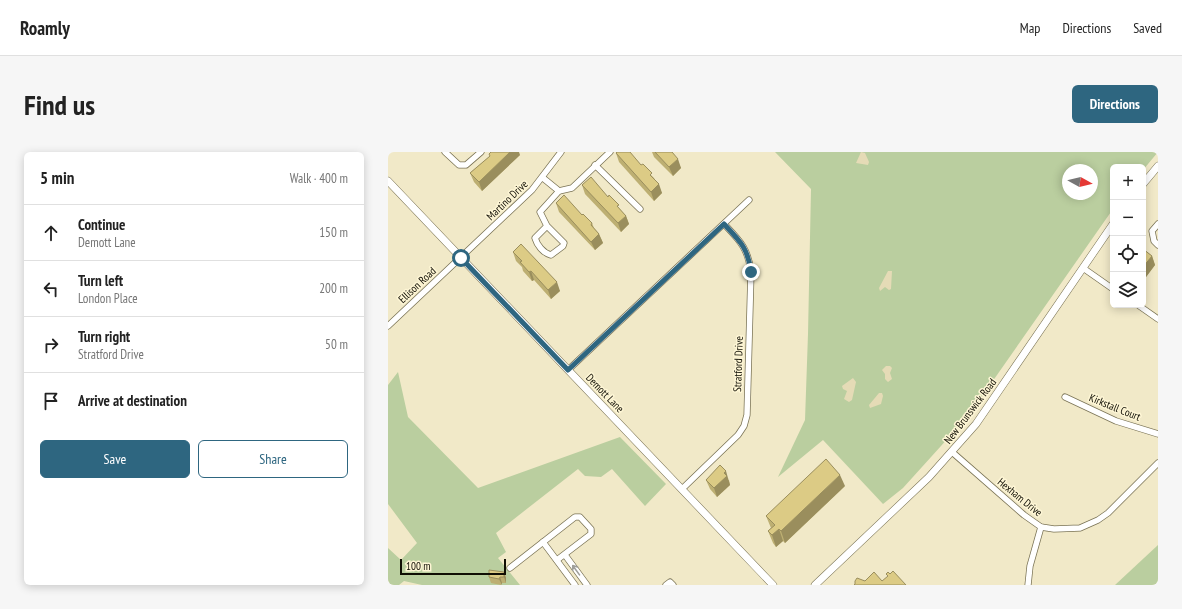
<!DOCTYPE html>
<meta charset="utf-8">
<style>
:root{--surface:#fff;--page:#f6f6f6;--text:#222;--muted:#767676;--line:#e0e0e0;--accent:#2e6680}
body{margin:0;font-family:"PT Sans Narrow",sans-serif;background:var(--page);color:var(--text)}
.controls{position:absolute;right:12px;top:12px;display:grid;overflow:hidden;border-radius:6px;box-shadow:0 2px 10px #0003}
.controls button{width:36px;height:36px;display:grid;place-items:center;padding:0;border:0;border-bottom:1px solid var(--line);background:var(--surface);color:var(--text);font:20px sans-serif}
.compass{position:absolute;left:674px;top:12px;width:36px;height:36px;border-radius:50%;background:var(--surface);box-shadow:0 2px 10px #0003;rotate:98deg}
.scale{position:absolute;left:12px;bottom:10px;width:106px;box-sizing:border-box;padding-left:4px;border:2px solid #100e04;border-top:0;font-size:11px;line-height:14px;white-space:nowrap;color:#100e04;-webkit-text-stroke:3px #fef6d5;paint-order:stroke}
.stop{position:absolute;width:12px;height:12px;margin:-9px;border:3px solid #2e6680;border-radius:50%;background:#fff}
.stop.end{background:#2e6680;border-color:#fff;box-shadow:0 1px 4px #0008}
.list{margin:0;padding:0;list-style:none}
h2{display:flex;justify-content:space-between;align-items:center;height:52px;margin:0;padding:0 16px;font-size:17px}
h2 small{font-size:13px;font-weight:400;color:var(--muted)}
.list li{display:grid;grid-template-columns:26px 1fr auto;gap:12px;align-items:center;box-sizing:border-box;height:56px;padding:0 16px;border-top:1px solid var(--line)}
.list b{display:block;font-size:15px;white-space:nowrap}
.list p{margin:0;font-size:13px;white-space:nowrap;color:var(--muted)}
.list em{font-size:13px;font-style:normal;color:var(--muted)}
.actions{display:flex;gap:8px;padding:12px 16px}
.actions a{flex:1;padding:9px 0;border:1px solid var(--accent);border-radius:6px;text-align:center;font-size:14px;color:var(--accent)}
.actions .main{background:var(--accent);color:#fff}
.icon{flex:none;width:22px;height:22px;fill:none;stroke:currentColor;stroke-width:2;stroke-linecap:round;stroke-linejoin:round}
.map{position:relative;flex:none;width:770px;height:433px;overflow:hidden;border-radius:6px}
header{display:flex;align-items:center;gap:24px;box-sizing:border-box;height:56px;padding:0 20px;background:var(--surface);border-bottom:1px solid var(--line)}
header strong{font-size:19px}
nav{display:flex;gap:22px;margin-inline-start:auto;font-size:14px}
.intro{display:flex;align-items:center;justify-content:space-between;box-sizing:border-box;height:96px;padding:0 24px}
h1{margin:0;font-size:28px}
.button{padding:10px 18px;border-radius:6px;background:var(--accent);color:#fff;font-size:14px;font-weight:700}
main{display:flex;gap:24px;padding:0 24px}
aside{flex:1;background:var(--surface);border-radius:6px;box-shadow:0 2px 10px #0003}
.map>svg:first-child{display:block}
</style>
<header>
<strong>Roamly</strong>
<nav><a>Map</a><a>Directions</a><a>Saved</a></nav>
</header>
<div class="intro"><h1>Find us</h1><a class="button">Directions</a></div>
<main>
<aside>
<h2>5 min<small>Walk · 400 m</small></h2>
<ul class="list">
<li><svg class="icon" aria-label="ahead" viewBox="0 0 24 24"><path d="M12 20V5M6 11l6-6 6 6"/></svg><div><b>Continue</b><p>Demott Lane</p></div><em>150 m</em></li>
<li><svg class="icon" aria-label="left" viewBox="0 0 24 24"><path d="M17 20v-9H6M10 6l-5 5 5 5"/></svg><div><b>Turn left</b><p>London Place</p></div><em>200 m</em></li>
<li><svg class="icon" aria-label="right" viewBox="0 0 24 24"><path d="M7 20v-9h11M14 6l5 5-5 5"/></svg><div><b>Turn right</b><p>Stratford Drive</p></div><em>50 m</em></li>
<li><svg class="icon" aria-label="arrive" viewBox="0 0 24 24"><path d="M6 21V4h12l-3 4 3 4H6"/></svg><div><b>Arrive at destination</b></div></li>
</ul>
<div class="actions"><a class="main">Save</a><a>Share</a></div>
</aside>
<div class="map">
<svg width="770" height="433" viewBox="0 0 770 433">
<rect width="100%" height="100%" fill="#f1e9c8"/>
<!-- green -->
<g fill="#bace9f" fill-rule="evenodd">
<path d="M387,0H770L755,18V15H725V57L581,263L515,336L495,352L435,288L390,325L417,268L420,182L423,37ZM680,18H704V42H680Z"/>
<polygon points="10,220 20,265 90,336 232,285 278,332 257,354 224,317 213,325 197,324 190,317 108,381 118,400 110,406 132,433 34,433 16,429 11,433 0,433 0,396 13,408 29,391 0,352 0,233"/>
<polygon points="770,393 770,433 727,433"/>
</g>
<!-- sand -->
<g fill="#e5dbb6">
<polygon points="473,0 477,1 481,10 480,13 468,11"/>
<polygon points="500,119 504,119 503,137 501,138 497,135 492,139 491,136"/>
<polygon points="498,214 502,214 504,216 502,221 504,227 500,230 497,227 497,222 494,218"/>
<polygon points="465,226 468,230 464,248 461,250 456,247 459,239 455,237 454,234"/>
<polygon points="491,241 494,241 495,244 493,252 482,256 481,253"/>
</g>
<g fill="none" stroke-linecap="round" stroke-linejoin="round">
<defs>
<g id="minor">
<polyline points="57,0 71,13 78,13 93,0"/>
<polyline points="207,13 252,57"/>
<polyline points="155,26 171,39"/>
<polyline points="770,72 764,79 766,89 770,93"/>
<path d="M159,74L147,86C149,93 155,101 163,103L175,94L176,91L159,74L152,60L171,39L184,36L222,0"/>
<polyline points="695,116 725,137"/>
<polyline points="750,153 770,167"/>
<polyline points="0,174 144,38 173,0"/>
<polyline points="180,218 361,48"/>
<polyline points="677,245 728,269 770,282"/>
<polyline points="564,300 636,363 653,375 666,377 692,376 710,368 720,361 770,311"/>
<path d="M294,337L350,283L356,274L359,263L363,120C360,96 352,89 336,72"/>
<polyline points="155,390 187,433"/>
<polyline points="177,403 199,433"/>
<polyline points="122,416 187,365 192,365 203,377 203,382 169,408"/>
<polyline points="278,433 282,430 285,433"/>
<polyline points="640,433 642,414 653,375"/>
</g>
<g id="tertiary">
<polyline points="0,29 385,433"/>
<polyline points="755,32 770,14"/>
<polyline points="427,433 541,325 588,272 725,72"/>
</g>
</defs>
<!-- minor casing -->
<use href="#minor" stroke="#7a7355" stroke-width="7"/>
<!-- tertiary casing -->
<use href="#tertiary" stroke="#7a7355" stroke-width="8"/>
<!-- minor -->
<use href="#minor" stroke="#fff" stroke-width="5.5"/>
<!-- tertiary -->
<use href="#tertiary" stroke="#fff" stroke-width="7"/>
</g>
<!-- wall -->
<g fill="#bdaf72">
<polygon points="264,0 284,0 293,16 285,24 266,5"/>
<polygon points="228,1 253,13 266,26 274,41 266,49 231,10"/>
<polygon points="101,2 132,3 94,39 86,30 82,21 102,4"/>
<polygon points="194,33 220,45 238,64 241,72 233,80 197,42"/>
<polygon points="168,51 194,63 204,71 206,76 211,82 215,91 207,98 171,60"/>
<polygon points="755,97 764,104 767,113 758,125 755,123"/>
<polygon points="125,100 172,139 163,147 146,128 144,129 135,119 134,115 128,109"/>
<polygon points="318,328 341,328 342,333 329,345 322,337"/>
<polygon points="457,334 397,391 395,389 388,395 385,391 380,379 383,376 378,364"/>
<polygon points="116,420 118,426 118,431 114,431 113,433 103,431 101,425"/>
</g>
<!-- shaded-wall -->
<g fill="#9a8e5d">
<polygon points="122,0 131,0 132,3 94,39 91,30"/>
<polygon points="290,7 293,16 285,24 281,15"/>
<polygon points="271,32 274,41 266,49 263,40"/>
<polygon points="238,64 241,72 233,80 230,71"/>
<polygon points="211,82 215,91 207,98 203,90"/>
<polygon points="764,104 767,113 758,125 755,118 755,115"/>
<polygon points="143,119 146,128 144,129 141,120"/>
<polygon points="169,130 172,139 163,147 160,138"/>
<polygon points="338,319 342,333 329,345 326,336 336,321"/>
<polygon points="452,323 457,334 397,391 393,379"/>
<polygon points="391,377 395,389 388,395 384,383"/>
<polygon points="116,420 118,426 118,431 116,425"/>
<polygon points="112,425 114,431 114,433 111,427"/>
</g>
<!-- building -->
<g fill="#dccb85" stroke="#9a8e5d">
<polygon points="103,0 122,0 91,30 82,21 102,4 101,2"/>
<polygon points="229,0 242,0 253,13 255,12 264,21 262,23 271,32 263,40 228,1"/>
<polygon points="267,0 284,0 290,7 281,15"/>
<polygon points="203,25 220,45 221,43 231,53 229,54 238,64 230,71 194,33"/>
<polygon points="176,43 194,63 195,62 204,71 203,73 211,82 203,90 168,51"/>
<polygon points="133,92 169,130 160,138 143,119 141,120 132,110 134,109 125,100"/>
<polygon points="755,97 764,104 755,115"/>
<polygon points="438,307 452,323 393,379 391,377 384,383 380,379 387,373 378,364"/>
<polygon points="332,313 338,319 336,321 339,324 326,336 318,328"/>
<polygon points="101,418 116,420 116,425 112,425 111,427 101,425"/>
<polygon points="505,419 518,433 466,433 467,432 467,429 469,426 477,429 486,420 494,429 500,424 498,422 500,420 502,422"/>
</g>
<!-- one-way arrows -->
<defs><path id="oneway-shaft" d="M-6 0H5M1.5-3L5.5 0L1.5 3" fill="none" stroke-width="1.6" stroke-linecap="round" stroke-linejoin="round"/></defs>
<use stroke="#9f9f9b" href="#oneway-shaft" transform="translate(188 418) rotate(-126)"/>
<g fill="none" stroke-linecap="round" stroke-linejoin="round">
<!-- route -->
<path stroke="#2e6680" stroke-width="5" d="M73,106L180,218L336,72C352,89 360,96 363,120"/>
</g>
<g text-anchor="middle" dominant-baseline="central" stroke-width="3" stroke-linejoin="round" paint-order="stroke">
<!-- street labels -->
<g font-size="11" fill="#100e04" stroke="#fef6d5">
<text transform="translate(119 48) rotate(-44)">Martino Drive</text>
<text transform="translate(29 133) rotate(-43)">Ellison Road</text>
<text transform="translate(350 212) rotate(-88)">Stratford Drive</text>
<text transform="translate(217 241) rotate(46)">Demott Lane</text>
<text transform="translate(727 255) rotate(22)">Kirkstall Court</text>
<text transform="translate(582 259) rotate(-53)">New Brunswick Road</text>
<text transform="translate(632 345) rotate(39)">Hexham Drive</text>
</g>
</g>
</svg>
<div class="controls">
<button>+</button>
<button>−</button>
<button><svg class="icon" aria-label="locate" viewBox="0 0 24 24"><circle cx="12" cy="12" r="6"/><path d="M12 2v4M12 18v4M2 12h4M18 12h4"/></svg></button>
<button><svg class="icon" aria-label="layers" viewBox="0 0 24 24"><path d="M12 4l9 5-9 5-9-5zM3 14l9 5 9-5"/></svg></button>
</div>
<svg class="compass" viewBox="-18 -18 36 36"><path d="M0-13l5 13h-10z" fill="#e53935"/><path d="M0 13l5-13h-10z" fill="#767676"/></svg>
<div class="scale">100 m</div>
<div class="stop" style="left:73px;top:106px"></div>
<div class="stop end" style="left:363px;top:120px"></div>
</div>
</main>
